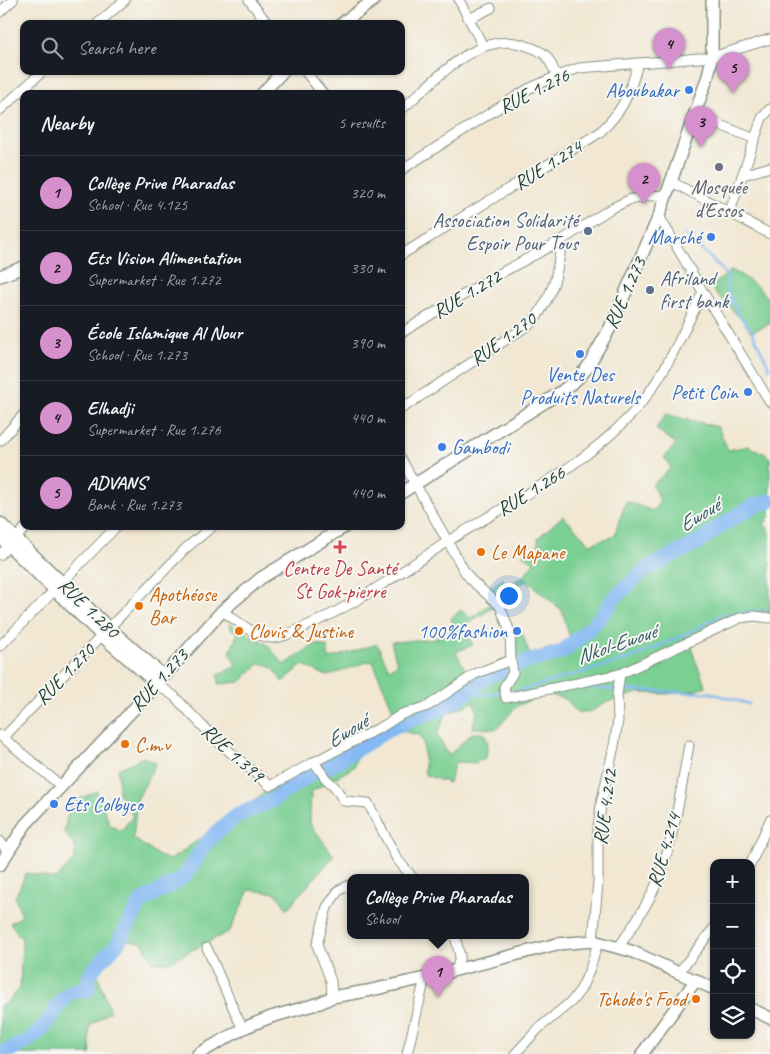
<!DOCTYPE html>
<meta charset="utf-8">
<style>
:root{--surface:#171b24;--page:#20242c;--text:#f1f3f6;--muted:#9ea1a6;--line:#363941;--accent:#d690ce}
body{margin:0;font-family:Caveat,sans-serif;background:var(--page);color:var(--text)}
.controls{position:absolute;right:15px;bottom:15px;display:grid;overflow:hidden;border-radius:10px;box-shadow:0 1px 4px #0004}
.controls button{width:45px;height:45px;display:grid;place-items:center;padding:0;border:0;border-bottom:1px solid var(--line);background:var(--surface);color:var(--text);font:25px sans-serif}
.you{position:absolute;left:508px;top:595px;width:18px;height:18px;margin:-12px;border:4px solid #fff;border-radius:50%;background:#1a73e8;box-shadow:0 0 0 8px #1a73e833}
.badge{display:grid;place-items:center;width:32px;height:32px;border-radius:50%;background:var(--accent);color:#111;font-size:16px;font-weight:700}
.pin{position:absolute;translate:-50% -41px;filter:drop-shadow(0 1px 2px #0008)}
.pin::after{content:'';position:absolute;top:26px;width:18px;height:15px;background:inherit;clip-path:polygon(0 0,100% 0,50% 100%)}
.popup{position:absolute;left:347px;top:874px;width:182px;height:65px;box-sizing:border-box;display:grid;place-content:center;border-radius:10px;background:var(--surface);filter:drop-shadow(0 1px 4px #0005);font-size:16px;white-space:nowrap;color:var(--muted)}
.popup b{font-size:19px;color:var(--text)}
.popup::after{content:'';position:absolute;left:50%;top:100%;margin-left:-10px;border:10px solid transparent;border-top-color:var(--surface)}
.list{margin:0;padding:0;list-style:none}
h2{display:flex;justify-content:space-between;align-items:center;height:65px;margin:0;padding:0 20px;font-size:21px}
h2 small{font-size:16px;font-weight:400;color:var(--muted)}
.list li{display:grid;grid-template-columns:32px 1fr auto;gap:15px;align-items:center;box-sizing:border-box;height:75px;padding:0 20px;border-top:1px solid var(--line)}
.list b{display:block;font-size:19px;white-space:nowrap}
.list p{margin:0;font-size:16px;white-space:nowrap;color:var(--muted)}
.list em{font-size:16px;font-style:normal;color:var(--muted)}
.icon{flex:none;width:28px;height:28px;fill:none;stroke:currentColor;stroke-width:2;stroke-linecap:round;stroke-linejoin:round}
.map{position:relative;flex:none;width:770px;height:1054px;overflow:hidden}
.search{position:absolute;background:var(--surface);box-shadow:0 1px 4px #0004;left:20px;top:20px;width:385px;height:55px;display:flex;align-items:center;gap:12px;box-sizing:border-box;padding:0 18px;border-radius:10px;color:var(--muted);font-size:19px}
.panel{position:absolute;background:var(--surface);box-shadow:0 1px 4px #0004;left:20px;top:90px;width:385px;height:440px;border-radius:10px}
.map>svg:first-child{display:block}
</style>
<div class="map">
<svg width="770" height="1054" viewBox="0 0 770 1054">
<rect width="100%" height="100%" fill="#f6f6f2"/>
<filter id="ink" filterUnits="userSpaceOnUse"><feTurbulence type="fractalNoise" baseFrequency=".02" numOctaves="2"/><feDisplacementMap in="SourceGraphic" scale="10" xChannelSelector="R" yChannelSelector="G"/><feConvolveMatrix kernelMatrix="1 2 1 2 8 2 1 2 1" color-interpolation-filters="sRGB"/></filter>
<filter id="wash" filterUnits="userSpaceOnUse"><feTurbulence type="fractalNoise" baseFrequency=".0096" numOctaves="4" result="noise"/><feDisplacementMap in="SourceGraphic" scale="20" xChannelSelector="R" yChannelSelector="G"/><feGaussianBlur stdDeviation="1.12" result="paint"/><feColorMatrix in="noise" values="0 0 0 0 0 0 0 0 0 0 0 0 0 0 0 0 0 1.4 0 .05"/><feComposite in="paint" operator="in"/></filter>
<g filter="url(#wash)">
<rect width="100%" height="100%" fill="#f1e7d2"/>
<!-- green -->
<g fill="#7acf93" stroke="#4c8664" fill-rule="evenodd">
<path d="M732,270C745,278 768,290 770,307C770,312 770,318 770,324L751,332L743,321L710,287Z"/>
<path d="M666,414L718,427L728,450L749,446C756,451 764,451 770,458V516L764,524L770,531V617L750,615L704,637L692,645L694,657L706,686L697,690L667,694L639,693L607,702L590,712H576L566,699L545,694L517,706L497,729L472,728L477,712L474,702L446,714L437,735L449,755L472,733H484L488,742L486,758L476,763L455,762L449,783L425,775L423,741L418,735L395,729L357,754L354,767L311,792L310,823L334,856L287,909L276,893L249,890L230,931L169,962H154L142,943L125,939L96,970L110,1011L91,1025L89,1033L91,1054H0V1005H4L20,988L22,939L10,923L22,916L15,898L26,873L56,879L74,860L76,848L64,832L70,803L97,791L110,825L121,831L133,816L119,795L118,769L144,757L156,763L137,800L133,838L159,856L170,860L267,791L277,787L395,715L373,662L370,661L327,676L303,665L282,682C276,672 273,663 259,664L240,682L219,684L218,675L236,666L230,653L238,632L231,629L229,623L267,644L284,665L316,644L327,647L329,659L377,644L389,669L397,664L391,642L435,639L454,628L451,618L461,610L470,618L492,603L487,590L503,579L507,586L524,576L534,562L522,554L539,555L538,538L563,516L590,544L614,536L626,501L653,511L660,501L652,485L671,468L664,457L676,444L656,429ZM527,581L562,610L570,639L560,646L530,656L523,635H513L514,662L470,679L456,652L473,645L462,626L500,604L496,598L510,588Z"/>
</g>
<g fill="none" stroke-linecap="round" stroke-linejoin="round">
<!-- stream -->
<g stroke="#85b9f3" stroke-width="2.5">
<path d="M684,234C692,242 728,270 728,280C728,281 726,287 726,288L739,316L751,329L770,369"/>
<polyline points="578,686 614,690"/>
<polyline points="620,690 711,693 749,704"/>
<polyline points="468,692 480,695 518,691 629,659 682,636 721,615 756,611 770,611"/>
</g>
<!-- river -->
<path stroke="#85b9f3" stroke-width="15" d="M0,1053C16,1049 33,1039 44,1027C52,1018 64,989 78,990C81,990 83,991 86,991L88,989L89,977L91,972L118,943L141,902L176,882L187,873L206,843L216,833L236,816L271,801L317,770L327,768L393,727L443,708L460,697L488,676L512,666L562,652L589,629L603,614L615,597L645,570L699,542L722,525L753,506L770,501"/>
</g>
</g>
<g filter="url(#ink)">
<g fill="none" stroke-linecap="round" stroke-linejoin="round">
<defs>
<g id="minor">
<polyline points="249,0 268,24"/>
<polyline points="459,0 483,46"/>
<polyline points="0,12 13,0"/>
<polyline points="469,19 491,8"/>
<polyline points="97,24 125,0"/>
<polyline points="305,71 323,94"/>
<polyline points="0,110 43,71"/>
<path d="M401,110C433,83 474,32 521,44C530,47 539,49 545,55C550,60 553,69 557,76"/>
<polyline points="695,115 755,139"/>
<polyline points="401,170 528,89 557,76 579,68 712,57 770,39"/>
<polyline points="743,175 770,167"/>
<polyline points="672,182 770,234"/>
<polyline points="730,211 762,118 770,109"/>
<polyline points="659,216 703,292 770,402"/>
<path d="M401,255L599,133C623,111 630,94 638,63"/>
<polyline points="401,333 488,280 562,240 610,209 629,200 648,196 667,195"/>
<path d="M401,409L533,322C555,292 557,275 562,240"/>
<polyline points="0,441 24,414"/>
<polyline points="401,459 465,572 471,580 500,606 510,632 511,660 513,673 504,687 506,698 620,674 740,618 754,616 770,618"/>
<polyline points="0,555 27,526"/>
<path d="M222,611C235,619 257,638 271,638C283,638 293,632 304,627C356,605 402,571 450,540C511,502 580,469 630,416C663,381 682,334 703,292"/>
<polyline points="0,646 117,526"/>
<polyline points="157,684 174,696 216,740 270,786 314,762 326,779 335,787 344,801 368,803 397,859 413,878"/>
<polyline points="0,735 61,786"/>
<polyline points="3,738 186,548 213,526"/>
<polyline points="314,762 385,725 402,714 428,706 475,674 511,660"/>
<polyline points="0,841 7,851"/>
<polyline points="751,863 770,820"/>
<polyline points="455,936 460,956 457,968"/>
<polyline points="593,941 598,882 598,830 601,804 614,746 618,720 617,695 620,674"/>
<path d="M619,947C634,924 650,902 659,877C675,834 681,789 689,745"/>
<polyline points="207,948 238,1019 242,1026 246,1027"/>
<polyline points="679,972 714,928"/>
<polyline points="332,997 331,981 317,945 327,907 339,890 350,885"/>
<polyline points="407,1054 425,978"/>
<polyline points="515,1054 539,1028 572,1001 581,989 590,969 598,942"/>
</g>
<g id="major">
<polyline points="341,24 374,0"/>
<polyline points="262,94 283,71"/>
<polyline points="0,276 24,267"/>
<polyline points="401,493 561,392 578,378 587,368 610,328 659,216 708,76 712,57 712,0"/>
<polyline points="0,523 109,628 164,676"/>
<polyline points="0,537 102,636 157,684"/>
<polyline points="0,865 25,825 157,684 222,611 261,578 346,526"/>
<polyline points="751,1009 770,1018"/>
<polyline points="198,1054 246,1027 271,1017 320,1003 332,997 367,991 425,978 557,944 593,941 631,951 714,989"/>
<polyline points="642,1054 696,980"/>
</g>
</defs>
<!-- minor casing -->
<use href="#minor" stroke="#889283" stroke-width="11"/>
<!-- major casing -->
<use href="#major" stroke="#889283" stroke-width="14"/>
<!-- minor -->
<use href="#minor" stroke="#fff" stroke-width="9"/>
<!-- major -->
<use href="#major" stroke="#fff" stroke-width="11"/>
</g>
</g>
<!-- markers -->
<g fill="#3f7fe0" stroke="#f6f6f2" stroke-width="2">
<circle cx="689" cy="90" r="5"/>
<circle cx="711" cy="237" r="5"/>
<circle cx="580" cy="354" r="5"/>
<circle cx="748" cy="392" r="5"/>
<circle cx="442" cy="447" r="5"/>
<circle cx="517" cy="631" r="5"/>
<circle cx="54" cy="804" r="5"/>
</g>
<circle fill="#6b7280" stroke="#f6f6f2" stroke-width="2" cx="719" cy="167" r="5"/>
<g fill="#5c6f8a" stroke="#f6f6f2" stroke-width="2">
<circle cx="588" cy="231" r="5"/>
<circle cx="650" cy="290" r="5"/>
</g>
<path fill="#e0444e" stroke="#f6f6f2" stroke-width="2" d="M337.5 539.5h5v5h5v5h-5v5h-5v-5h-5v-5h5z"/>
<g fill="#e8710a" stroke="#f6f6f2" stroke-width="2">
<circle cx="481" cy="552" r="5"/>
<circle cx="139" cy="606" r="5"/>
<circle cx="239" cy="631" r="5"/>
<circle cx="125" cy="744" r="5"/>
<circle cx="696" cy="999" r="5"/>
</g>
<g text-anchor="middle" dominant-baseline="central" stroke-width="4" stroke-linejoin="round" paint-order="stroke">
<!-- shop labels -->
<g font-size="20" fill="#366cbe" stroke="#f6f6f2" text-anchor="end">
<text x="679" y="90">Aboubakar</text>
<text x="701" y="237">Marché</text>
<text x="580" y="374" text-anchor="middle">Vente Des<tspan x="580" dy="23">Produits Naturels</tspan></text>
<text x="738" y="392">Petit Coin</text>
<text x="452" y="447" text-anchor="start">Gambodi</text>
<text x="507" y="631">100%fashion</text>
<text x="64" y="804" text-anchor="start">Ets Colbyco</text>
</g>
<!-- street labels -->
<g font-size="20" fill="#1f3d34" stroke="#f6f6f2">
<text transform="translate(534 91) rotate(-27)">RUE 1.276</text>
<text transform="translate(548 165) rotate(-32)">RUE 1.274</text>
<text transform="translate(625 293) rotate(-66)">RUE 1.273</text>
<text transform="translate(467 294) rotate(-31)">RUE 1.272</text>
<text transform="translate(503 339) rotate(-36)">RUE 1.270</text>
<text transform="translate(531 491) rotate(-32)">RUE 1.266</text>
<text transform="translate(89 608) rotate(44)">RUE 1.280</text>
<text transform="translate(65 674) rotate(-46)">RUE 1.270</text>
<text transform="translate(159 680) rotate(-48)">RUE 1.273</text>
<text transform="translate(233 753) rotate(42)">RUE 1.399</text>
<text transform="translate(605 807) rotate(-82)">RUE 4.212</text>
<text transform="translate(664 850) rotate(-74)">RUE 4.214</text>
</g>
<!-- worship labels -->
<g font-size="20" fill="#5b616d" stroke="#f6f6f2">
<text x="719" y="187">Mosquée<tspan x="719" dy="23">d'Essos</tspan></text>
</g>
<!-- service labels -->
<g font-size="20" fill="#4e5e75" stroke="#f6f6f2" text-anchor="end">
<text x="578" y="220">Association Solidarité<tspan x="578" dy="23">Espoir Pour Tous</tspan></text>
<text x="660" y="278" text-anchor="start">Afriland<tspan x="660" dy="23">first bank</tspan></text>
</g>
<!-- food labels -->
<g font-size="20" fill="#c56008" stroke="#f6f6f2" text-anchor="start">
<text x="491" y="552">Le Mapane</text>
<text x="149" y="594">Apothéose<tspan x="149" dy="23">Bar</tspan></text>
<text x="249" y="631">Clovis &amp; Justine</text>
<text x="135" y="744">C.m.v</text>
<text x="686" y="999" text-anchor="end">Tchoko's Food</text>
</g>
<!-- health labels -->
<g font-size="20" fill="#be3a42" stroke="#f6f6f2">
<text x="340" y="568">Centre De Santé<tspan x="340" dy="23">St Gok-pierre</tspan></text>
</g>
<!-- water labels -->
<g font-size="21" font-style="italic" fill="#385c64" stroke="#f6f6f2">
<text transform="translate(699 515) rotate(-32)">Ewoué</text>
<text transform="translate(616 644) rotate(-19)">Nkol-Ewoué</text>
<text transform="translate(347 731) rotate(-32)">Ewoué</text>
</g>
</g>
</svg>
<div class="controls">
<button>+</button>
<button>−</button>
<button><svg class="icon" aria-label="locate" viewBox="0 0 24 24"><circle cx="12" cy="12" r="6"/><path d="M12 2v4M12 18v4M2 12h4M18 12h4"/></svg></button>
<button><svg class="icon" aria-label="layers" viewBox="0 0 24 24"><path d="M12 4l9 5-9 5-9-5zM3 14l9 5 9-5"/></svg></button>
</div>
<div class="you"></div>
<div class="pin badge" style="left:438px;top:997px">1</div>
<div class="popup"><b>Collège Prive Pharadas</b>School</div>
<div class="pin badge" style="left:644px;top:204px">2</div>
<div class="pin badge" style="left:701px;top:147px">3</div>
<div class="pin badge" style="left:669px;top:69px">4</div>
<div class="pin badge" style="left:733px;top:93px">5</div>
<div class="search"><svg class="icon" aria-label="search" viewBox="0 0 24 24"><circle cx="10" cy="10" r="6"/><path d="M15 15l6 6"/></svg>Search here</div>
<section class="panel">
<h2>Nearby<small>5 results</small></h2>
<ul class="list">
<li><span class="badge">1</span><div><b>Collège Prive Pharadas</b><p>School · Rue 4.125</p></div><em>320 m</em></li>
<li><span class="badge">2</span><div><b>Ets Vision Alimentation</b><p>Supermarket · Rue 1.272</p></div><em>330 m</em></li>
<li><span class="badge">3</span><div><b>École Islamique Al Nour</b><p>School · Rue 1.273</p></div><em>390 m</em></li>
<li><span class="badge">4</span><div><b>Elhadji</b><p>Supermarket · Rue 1.276</p></div><em>440 m</em></li>
<li><span class="badge">5</span><div><b>ADVANS</b><p>Bank · Rue 1.273</p></div><em>440 m</em></li>
</ul>
</section>
</div>
